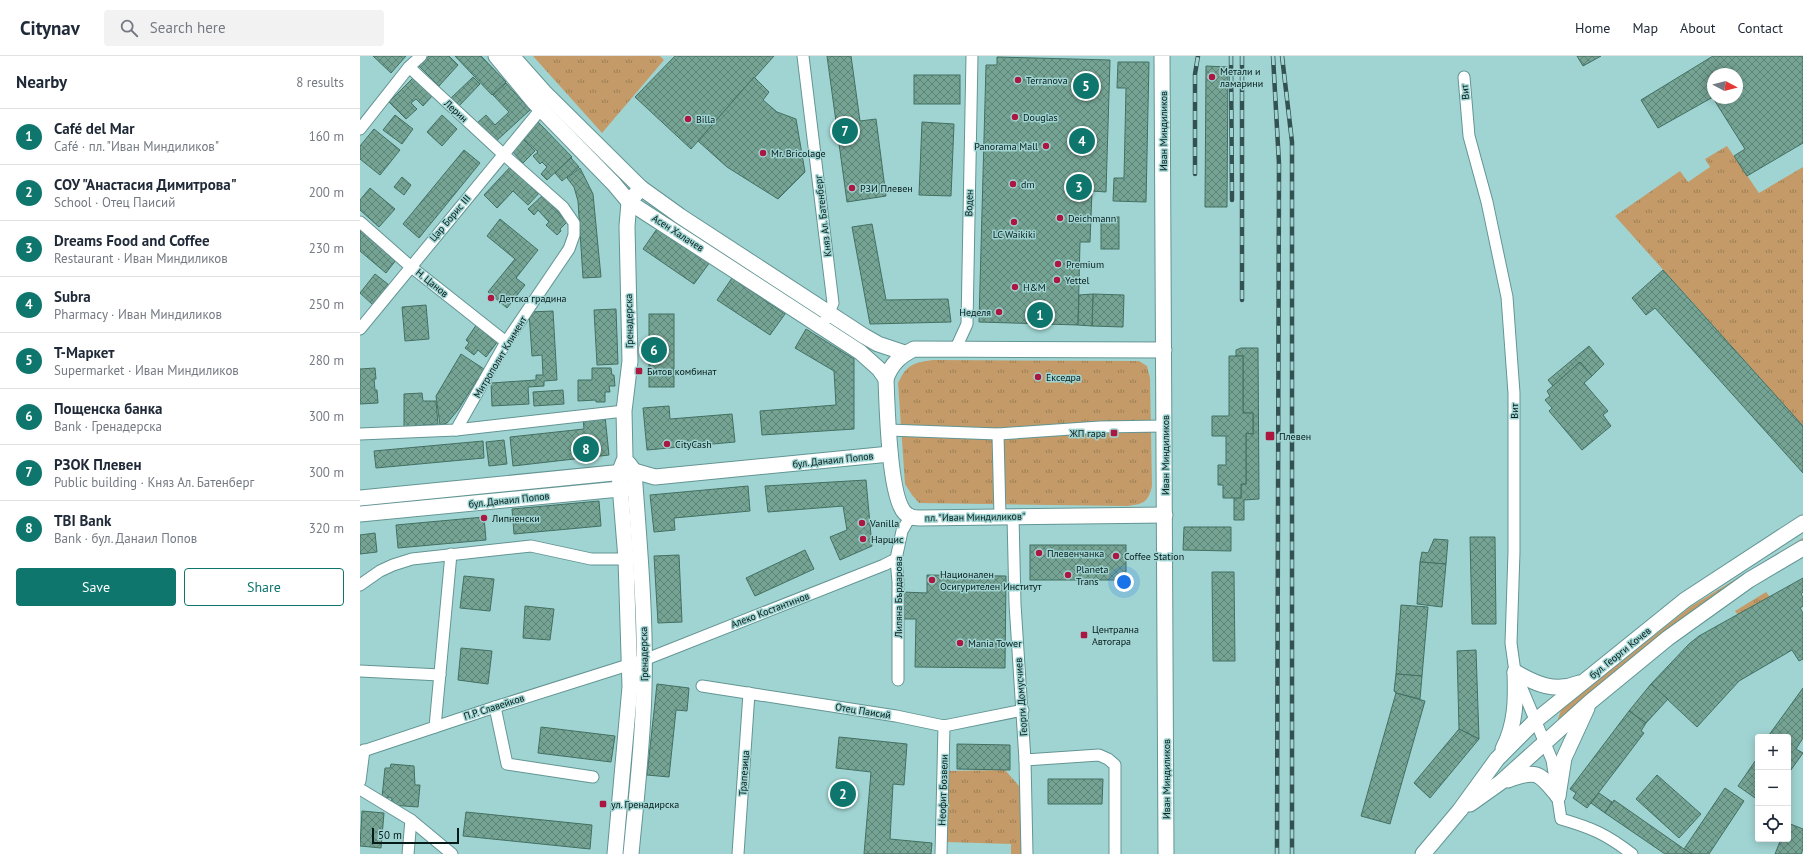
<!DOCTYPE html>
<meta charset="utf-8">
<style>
:root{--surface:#fff;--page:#f2f2f3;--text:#1f2937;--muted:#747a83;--line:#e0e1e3;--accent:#0f766e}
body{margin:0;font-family:"PT Sans",sans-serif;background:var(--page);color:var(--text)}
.controls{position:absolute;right:12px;bottom:12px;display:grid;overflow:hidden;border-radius:4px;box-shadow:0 2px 10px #0003}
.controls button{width:36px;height:36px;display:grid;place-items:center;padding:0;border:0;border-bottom:1px solid var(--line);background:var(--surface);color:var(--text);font:20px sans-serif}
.compass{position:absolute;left:1347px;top:12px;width:36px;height:36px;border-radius:50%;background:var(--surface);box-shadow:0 2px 10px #0003;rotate:97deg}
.scale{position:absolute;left:12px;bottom:10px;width:87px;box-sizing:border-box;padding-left:4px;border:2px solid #051a19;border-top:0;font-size:11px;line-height:14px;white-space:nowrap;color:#051a19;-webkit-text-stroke:3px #a0d4d2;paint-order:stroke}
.you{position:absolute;left:764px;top:526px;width:14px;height:14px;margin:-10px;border:3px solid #fff;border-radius:50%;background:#1a73e8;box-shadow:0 0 0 6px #1a73e833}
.badge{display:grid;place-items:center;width:26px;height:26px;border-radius:50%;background:var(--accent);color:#fff;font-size:13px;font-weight:700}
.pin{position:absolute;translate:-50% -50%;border:2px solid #fff;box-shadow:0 1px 4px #0006}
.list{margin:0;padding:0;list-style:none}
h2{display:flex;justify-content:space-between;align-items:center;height:52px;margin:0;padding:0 16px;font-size:17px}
h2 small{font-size:13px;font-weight:400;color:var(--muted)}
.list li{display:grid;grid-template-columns:26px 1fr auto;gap:12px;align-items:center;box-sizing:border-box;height:56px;padding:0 16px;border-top:1px solid var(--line)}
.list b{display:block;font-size:15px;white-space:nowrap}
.list p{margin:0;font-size:13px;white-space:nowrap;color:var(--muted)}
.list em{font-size:13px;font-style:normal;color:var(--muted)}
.actions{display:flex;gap:8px;padding:12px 16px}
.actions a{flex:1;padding:9px 0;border:1px solid var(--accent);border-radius:4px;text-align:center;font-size:14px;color:var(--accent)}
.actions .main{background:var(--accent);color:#fff}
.icon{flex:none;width:22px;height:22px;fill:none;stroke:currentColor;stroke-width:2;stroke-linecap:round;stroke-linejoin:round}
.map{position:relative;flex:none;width:1443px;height:798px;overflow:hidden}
header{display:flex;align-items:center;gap:24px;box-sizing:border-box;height:56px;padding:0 20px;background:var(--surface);border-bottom:1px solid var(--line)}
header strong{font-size:19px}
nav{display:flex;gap:22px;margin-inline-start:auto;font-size:14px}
.search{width:280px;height:36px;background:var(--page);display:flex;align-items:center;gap:10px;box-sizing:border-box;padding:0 14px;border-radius:4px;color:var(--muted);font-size:15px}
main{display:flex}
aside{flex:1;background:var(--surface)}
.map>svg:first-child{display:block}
</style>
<header>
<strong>Citynav</strong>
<div class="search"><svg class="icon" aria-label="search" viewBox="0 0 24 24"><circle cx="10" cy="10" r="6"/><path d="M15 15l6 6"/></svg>Search here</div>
<nav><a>Home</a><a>Map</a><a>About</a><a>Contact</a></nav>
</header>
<main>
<aside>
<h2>Nearby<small>8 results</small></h2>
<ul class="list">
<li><span class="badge">1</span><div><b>Café del Mar</b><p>Café · пл. &quot;Иван Миндиликов&quot;</p></div><em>160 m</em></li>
<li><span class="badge">2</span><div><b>СОУ &quot;Анастасия Димитрова&quot;</b><p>School · Отец Паисий</p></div><em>200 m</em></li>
<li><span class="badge">3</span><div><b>Dreams Food and Coffee</b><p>Restaurant · Иван Миндиликов</p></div><em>230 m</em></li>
<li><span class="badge">4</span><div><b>Subra</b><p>Pharmacy · Иван Миндиликов</p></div><em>250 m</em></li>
<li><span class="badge">5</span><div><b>Т-Маркет</b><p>Supermarket · Иван Миндиликов</p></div><em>280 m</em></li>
<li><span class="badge">6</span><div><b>Пощенска банка</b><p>Bank · Гренадерска</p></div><em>300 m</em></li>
<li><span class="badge">7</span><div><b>РЗОК Плевен</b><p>Public building · Княз Ал. Батенберг</p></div><em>300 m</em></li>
<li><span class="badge">8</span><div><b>TBI Bank</b><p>Bank · бул. Данаил Попов</p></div><em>320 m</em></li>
</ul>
<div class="actions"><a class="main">Save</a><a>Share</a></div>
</aside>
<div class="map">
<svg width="1443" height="798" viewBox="0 0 1443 798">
<defs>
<pattern id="park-tufts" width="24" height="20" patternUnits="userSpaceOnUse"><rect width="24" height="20" fill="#c49b68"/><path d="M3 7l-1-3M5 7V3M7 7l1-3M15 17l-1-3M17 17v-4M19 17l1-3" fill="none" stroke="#9d7e55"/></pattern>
<pattern id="building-cross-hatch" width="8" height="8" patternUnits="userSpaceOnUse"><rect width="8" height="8" fill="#75a394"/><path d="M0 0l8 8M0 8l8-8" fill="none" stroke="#5e8478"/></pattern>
</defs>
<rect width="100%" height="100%" fill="#a0d4d2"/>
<!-- park -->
<g fill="url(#park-tufts)">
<polygon points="173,0 300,0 304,4 242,77"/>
<polygon points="1367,90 1399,137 1443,111 1443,370 1255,160 1320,115 1328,126 1350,111 1345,103"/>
<path d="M573,304L779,305L787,310L790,322L792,430C788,447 783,448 767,450L559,447L552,439L545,428L538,327C547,308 553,307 573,304Z"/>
<polygon points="1443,482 1443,489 1206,664 1198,663 1201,654 1330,551"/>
<polygon points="1406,536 1410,541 1378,559 1375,555"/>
<polygon points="645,714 660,731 662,798 651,798 651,788 586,786 587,715"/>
</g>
<!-- building -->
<g fill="url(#building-cross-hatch)" stroke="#437062">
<polygon points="13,0 46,0 31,17"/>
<polygon points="69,0 89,0 98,9 79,30 59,10"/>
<polygon points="95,0 121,0 146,26 132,39"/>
<polygon points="315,0 414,0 331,93 275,41"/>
<polygon points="467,0 491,0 500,65 516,63 526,140 487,146"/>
<polygon points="1217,0 1241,0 1223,10"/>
<polygon points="1353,0 1443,0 1443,87 1387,120 1374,100 1385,93 1353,42 1377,42 1377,18 1353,18 1353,41 1298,72 1281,44"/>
<polygon points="637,1 750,4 746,136 732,135 730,186 720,186 718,269 619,266 626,9 637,9"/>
<polygon points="758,6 789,6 786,146 753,145 754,122 764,122 766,32 757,32"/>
<polygon points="846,10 868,11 867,151 845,151"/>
<rect x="554" y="19" width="46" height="29"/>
<polygon points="54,21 73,39 63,50 56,43 51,47 57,53 46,63 29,46"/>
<polygon points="113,21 120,28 98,51 90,43"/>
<polygon points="394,21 409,36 403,44 417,56 436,63 445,116 418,143 367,111 338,85"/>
<polygon points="146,27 170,54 133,88 115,69 126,59 135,69 149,56 133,39"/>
<polygon points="35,59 53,73 42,88 23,74"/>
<polygon points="82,59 97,73 82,90 67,76"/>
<polygon points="178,66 212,101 187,124 181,118 187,111 182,106 180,108 173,100 178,96 163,82"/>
<polygon points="562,66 594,68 591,140 559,139"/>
<polygon points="14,73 40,94 20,119 0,103 0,90"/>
<polygon points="163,83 175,95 163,107 152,95"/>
<polygon points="104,94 120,107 59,182 43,168"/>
<polygon points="211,102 219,111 202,125 195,117"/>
<polygon points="153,108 181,135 168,149 153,135 137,152 124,139"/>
<polygon points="220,112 233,138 241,221 223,222 218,145 214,131 207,122"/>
<polygon points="42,121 51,129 44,139 34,131"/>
<polygon points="10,132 35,153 19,171 0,154 0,144"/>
<polygon points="183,139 207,166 200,173 201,175 197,179 186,169 189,166 178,154 174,159 168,153"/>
<rect x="741" y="161" width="18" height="32"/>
<polygon points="140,163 178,194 156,222 165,229 147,252 128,236 155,203 127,180"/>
<polygon points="512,168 526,244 588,243 591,266 510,268 492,171"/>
<polygon points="299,170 350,206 334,228 283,193"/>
<polygon points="0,174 36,204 26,217 0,195"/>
<polygon points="1303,214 1443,370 1443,417 1295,252 1286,259 1272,242"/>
<polygon points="15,218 29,229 13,249 0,237"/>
<polygon points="372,222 425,258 410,279 357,244"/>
<polygon points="733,238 764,239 763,271 732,270"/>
<polygon points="733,238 732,270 718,269 719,239"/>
<polygon points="66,249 69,283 45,285 42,251"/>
<polygon points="256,253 258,308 237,309 234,254"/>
<polygon points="193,255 197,324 184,325 184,330 168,331 169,348 132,350 131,327 176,324 176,319 183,319 182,299 172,300 169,256"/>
<rect x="289" y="258" width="25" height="73"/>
<polygon points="117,268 138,285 126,301 118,294 114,299 105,292 109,287 106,284"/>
<polygon points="446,273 494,303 494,373 402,379 400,355 476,349 474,315 435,292"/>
<polygon points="1229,290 1244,308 1232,320 1220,306 1193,330 1188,324"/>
<polygon points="881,292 898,292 899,443 884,444 884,464 874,464 874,441 881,442 881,428 886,428 886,377 893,378 893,357 883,357 883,300 876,300 876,294"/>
<polygon points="101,298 124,313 98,354 87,367 80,369 76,340"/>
<polygon points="869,300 883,300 883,357 893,357 893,378 886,377 886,428 881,428 881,442 863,442 863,429 858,429 858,409 866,409 866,380 852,380 852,360 869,360"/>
<polygon points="1220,306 1232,320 1224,327 1248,355 1243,359 1251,370 1222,394 1189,355 1192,352 1185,344 1190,340 1187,335"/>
<polygon points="15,312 16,323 14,323 15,334 17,334 18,347 0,348 0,313"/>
<polygon points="232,312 251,312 252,319 254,319 255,330 249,330 250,336 245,336 245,346 236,346 236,344 218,345 218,324 232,324"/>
<polygon points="203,334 204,348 174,350 173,336"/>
<polygon points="62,337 63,345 76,345 78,368 44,371 44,338"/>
<polygon points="309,350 310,363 372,358 375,386 287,394 283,352"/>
<polygon points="245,360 249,399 153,410 150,381 224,373 223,362"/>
<polygon points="144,384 147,408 129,410 126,386"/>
<polygon points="123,385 124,402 16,412 14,395"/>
<polygon points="506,424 512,490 480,504 470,481 487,474 483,450 408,456 405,430"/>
<polygon points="388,430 390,455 314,462 315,474 294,476 290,439"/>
<polygon points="239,445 241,470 154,478 152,453"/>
<polygon points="124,461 126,484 38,492 36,469"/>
<polygon points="824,471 871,471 871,495 823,494"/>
<polygon points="15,477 17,496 0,498 0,479"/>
<polygon points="1110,481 1135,481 1136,568 1112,568"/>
<polygon points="1074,483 1088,484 1086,508 1060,506 1062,496 1068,497"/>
<rect x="670" y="489" width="96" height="35"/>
<polygon points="445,494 454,513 395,540 386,522"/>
<polygon points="319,499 322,566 298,567 294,500"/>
<polygon points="1060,506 1086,508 1082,551 1057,548"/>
<polygon points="852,516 874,516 875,605 853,605"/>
<polygon points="567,519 646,520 645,612 555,611 556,563 542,563 542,536 567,537"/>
<polygon points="104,520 134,523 130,555 100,552"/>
<polygon points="1443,522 1443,536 1441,538 1443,541 1443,550 1440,552 1443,557 1443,603 1439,605 1432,594 1379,625 1337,671 1291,628 1329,588 1339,580"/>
<polygon points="1041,549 1068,551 1062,620 1036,618"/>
<polygon points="165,550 194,553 190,584 163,582"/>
<polygon points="101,592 132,595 128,628 98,624"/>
<polygon points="1116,594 1119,683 1099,673 1097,595"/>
<polygon points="1036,618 1062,620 1060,643 1036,637 1034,635"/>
<polygon points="297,628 329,632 327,655 316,654 309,721 287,719"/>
<polygon points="1291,628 1308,643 1286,667 1269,655"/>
<polygon points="1443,632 1443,682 1436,693 1443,697 1428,718 1428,681 1412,681 1409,679"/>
<polygon points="1036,637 1065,645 1030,768 1001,760"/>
<polygon points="1269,655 1286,667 1281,675 1284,677 1227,752 1213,742 1216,737 1210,733"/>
<polygon points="181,671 255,680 251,706 178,697"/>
<polygon points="1099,673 1119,683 1070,742 1054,727"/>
<polygon points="479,681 547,688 544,729 533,728 530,783 572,787 571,798 504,798 511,716 476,712"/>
<polygon points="597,688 650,689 650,714 597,713"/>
<polygon points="1398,701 1398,744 1378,730"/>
<polygon points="31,708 54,710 55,729 60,729 58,751 31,749 32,742 22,741 25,712 30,712"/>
<polygon points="1297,719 1341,758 1319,782 1276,743"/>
<polygon points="688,723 743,723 742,748 688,748"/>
<polygon points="1365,732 1384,745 1349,798 1332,798 1324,793"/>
<polygon points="1239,737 1252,746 1245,757 1231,747"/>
<polygon points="1254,744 1324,793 1332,798 1305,798 1245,757"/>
<polygon points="2,755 24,757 21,792 0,790"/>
<polygon points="106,756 232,769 230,793 103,780"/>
<polygon points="1428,767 1443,773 1443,793 1441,798 1415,798 1421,783 1428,783"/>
</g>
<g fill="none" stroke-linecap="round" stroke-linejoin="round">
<defs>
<g id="street">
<polyline points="443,0 473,247 466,263"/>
<polyline points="49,11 143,98 203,151 214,167 214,179 209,193 146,286 96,374"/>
<path d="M1104,21L1109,80L1127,146L1147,241L1154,337V496L1151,587L1155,616L1192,704L1201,763C1232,772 1246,778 1272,798"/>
<polyline points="0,73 49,11 61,0"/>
<polyline points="0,166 50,210 146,286"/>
<polyline points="0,273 181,53"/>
<polyline points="596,292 607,268 612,0"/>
<polyline points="528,374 638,378 740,371 804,370"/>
<polyline points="0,378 96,374 264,355"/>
<polyline points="638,378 640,461"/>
<polyline points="653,460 655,548 665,704 667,798"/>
<polyline points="0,529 20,515 33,509 52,503 171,490 231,503 266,503"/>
<polyline points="0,615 80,619"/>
<polyline points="538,624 538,526 536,503 542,475 550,461"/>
<polyline points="342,630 536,660 584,670 663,654"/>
<polyline points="135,651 147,708 233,721"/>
<polyline points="75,671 91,498"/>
<polyline points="0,696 135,651 284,604 524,509 536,503"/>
<polyline points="665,704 739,699 748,703 755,709 755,798"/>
<polyline points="0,725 4,694"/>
<polyline points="0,733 51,764 92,798"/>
<polyline points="48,798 51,764"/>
<polyline points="378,798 389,637"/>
<polyline points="581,798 584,670"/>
</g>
<g id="secondary">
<polyline points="136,0 174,46 254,128 269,146 500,296 519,313 526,323"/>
<polyline points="152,0 184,36 281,132 320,160 504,280 518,288 545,297"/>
<polyline points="802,0 806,798"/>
<path d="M804,294L554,293C540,300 531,308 526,323C527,349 529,441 545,457C549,461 554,462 559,462L805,459"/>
<path d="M269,408L274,415C279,487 286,560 284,632C283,687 276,743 271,798"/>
<polyline points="0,442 274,415 295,421 530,398"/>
<polyline points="0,458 270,432"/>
<path d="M1155,616C1176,628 1195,637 1219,627"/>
<path d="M1143,693C1156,668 1156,643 1155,616"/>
<path d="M1148,724C1178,713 1179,717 1198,740"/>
<polyline points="1198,740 1204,702 1227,652"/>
<polyline points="1110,748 1141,726 1230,646 1308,582 1389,524 1443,492"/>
<polyline points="255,798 270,631 266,503 259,417 265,402 264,355 270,305 267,170 269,146 281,132"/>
<polyline points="1063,798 1100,754 1137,703 1175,665 1325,544 1443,467"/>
</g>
</defs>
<!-- street casing -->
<use href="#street" stroke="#629593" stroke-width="13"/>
<!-- secondary casing -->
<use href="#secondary" stroke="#629593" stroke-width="17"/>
<!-- street -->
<use href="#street" stroke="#fff" stroke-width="11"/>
<!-- secondary -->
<use href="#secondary" stroke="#fff" stroke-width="15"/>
<defs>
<g id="rail">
<polyline points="871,0 872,144"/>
<polyline points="882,0 882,244"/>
<polyline points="913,0 919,108 917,798"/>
<polyline points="922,0 932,86 932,798"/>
<polyline points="835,118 835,18 838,0"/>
</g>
</defs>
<!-- rail casing -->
<use href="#rail" stroke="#335150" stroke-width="4.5"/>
<!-- rail -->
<use href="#rail" stroke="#a0d4d2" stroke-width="3" stroke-dasharray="9" stroke-linecap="butt"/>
</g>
<!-- markers -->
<g fill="#ac1742" stroke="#a0d4d2" stroke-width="1.5">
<circle cx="852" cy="21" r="4"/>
<circle cx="658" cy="24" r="4"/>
<circle cx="655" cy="61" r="4"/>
<circle cx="328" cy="63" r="4"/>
<circle cx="686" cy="90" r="4"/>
<circle cx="403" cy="97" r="4"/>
<circle cx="653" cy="128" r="4"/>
<circle cx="492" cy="132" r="4"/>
<circle cx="700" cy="162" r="4"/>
<circle cx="654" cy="166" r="4"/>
<circle cx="698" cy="208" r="4"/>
<circle cx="697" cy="224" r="4"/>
<circle cx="655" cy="231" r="4"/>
<circle cx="131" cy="242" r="4"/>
<circle cx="639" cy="256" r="4"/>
<rect x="275" y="311" width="8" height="8" rx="2"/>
<circle cx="678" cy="321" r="4"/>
<rect x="750" y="373" width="8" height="8" rx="2"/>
<rect x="905" y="375" width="10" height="10" rx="2"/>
<circle cx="307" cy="388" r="4"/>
<circle cx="124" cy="462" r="4"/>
<circle cx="502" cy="467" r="4"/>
<circle cx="503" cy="483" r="4"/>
<circle cx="679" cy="497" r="4"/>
<circle cx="756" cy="500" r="4"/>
<circle cx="708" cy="519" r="4"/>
<circle cx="572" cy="524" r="4"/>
<rect x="720" y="575" width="8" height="8" rx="2"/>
<circle cx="600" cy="587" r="4"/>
<rect x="239" y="744" width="8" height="8" rx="2"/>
</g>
<g text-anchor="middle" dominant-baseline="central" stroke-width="3" stroke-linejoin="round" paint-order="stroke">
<!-- poi labels -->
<g font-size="10" fill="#051a19" stroke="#a0d4d2" text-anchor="start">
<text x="860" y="15">Метали и<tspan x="860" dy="12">ламарини</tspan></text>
<text x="666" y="24">Terranova</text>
<text x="663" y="61">Douglas</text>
<text x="336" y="63">Billa</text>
<text x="678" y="90" text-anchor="end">Panorama Mall</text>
<text x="411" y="97">Mr. Bricolage</text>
<text x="661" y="128">dm</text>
<text x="500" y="132">РЗИ Плевен</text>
<text x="708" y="162">Deichmann</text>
<text x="654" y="178" text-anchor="middle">LC Waikiki</text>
<text x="706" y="208">Premium</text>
<text x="705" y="224">Yettel</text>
<text x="663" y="231">H&amp;M</text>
<text x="139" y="242">Детска градина</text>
<text x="631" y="256" text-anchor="end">Неделя</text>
<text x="287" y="315">Битов комбинат</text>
<text x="686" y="321">Екседра</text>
<text x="746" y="377" text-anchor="end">ЖП гара</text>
<text x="919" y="380">Плевен</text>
<text x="315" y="388">CityCash</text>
<text x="132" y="462">Липненски</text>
<text x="510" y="467">Vanilla</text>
<text x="511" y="483">Нарцис</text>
<text x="687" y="497">Плевенчанка</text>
<text x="764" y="500">Coffee Station</text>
<text x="716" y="513">Planeta<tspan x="716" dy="12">Trans</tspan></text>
<text x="580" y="518">Национален<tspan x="580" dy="12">Осигурителен Институт</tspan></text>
<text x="732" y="573">Централна<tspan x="732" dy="12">Автогара</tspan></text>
<text x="608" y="587">Mania Tower</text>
<text x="251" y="748">ул. Гренадирска</text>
</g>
<!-- street labels -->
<g font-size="10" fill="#051a19" stroke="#a0d4d2">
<text transform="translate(1105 36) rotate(-96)">Вит</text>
<text transform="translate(96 55) rotate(43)">Лерин</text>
<text transform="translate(803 75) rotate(-90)">Иван Миндиликов</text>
<text transform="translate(609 147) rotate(-89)">Воден</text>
<text transform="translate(463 160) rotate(-97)">Княз Ал. Батенберг</text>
<text transform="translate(90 162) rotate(-50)">Цар Борис III</text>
<text transform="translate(318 177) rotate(33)">Асен Халачев</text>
<text transform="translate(72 227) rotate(39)">Н. Цанов</text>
<text transform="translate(269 265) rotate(-91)">Гренадерска</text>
<text transform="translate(140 301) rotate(-59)">Митрополит Климент</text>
<text transform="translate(1154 355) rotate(-90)">Вит</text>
<text transform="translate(805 399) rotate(-90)">Иван Миндиликов</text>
<text transform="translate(473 404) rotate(-6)">бул. Данаил Попов</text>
<text transform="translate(149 444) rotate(-6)">бул. Данаил Попов</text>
<text transform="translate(615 461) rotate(-1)">пл. "Иван Миндиликов"</text>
<text transform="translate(538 541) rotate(-90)">Лиляна Бърдарова</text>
<text transform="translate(410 554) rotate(-21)">Алеко Костантинов</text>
<text transform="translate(1260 597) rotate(-39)">бул. Георги Кочев</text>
<text transform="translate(284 598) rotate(-91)">Гренадерска</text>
<text transform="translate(661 641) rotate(-94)">Георги Домусчиев</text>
<text transform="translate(134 651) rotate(-18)">П.Р. Славейков</text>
<text transform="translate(503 655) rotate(9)">Отец Паисий</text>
<text transform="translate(384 717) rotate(-86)">Трапезица</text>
<text transform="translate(806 723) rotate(-90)">Иван Миндиликов</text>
<text transform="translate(583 734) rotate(-88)">Неофит Бозвели</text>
</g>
</g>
</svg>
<div class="controls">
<button>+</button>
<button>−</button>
<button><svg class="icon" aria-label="locate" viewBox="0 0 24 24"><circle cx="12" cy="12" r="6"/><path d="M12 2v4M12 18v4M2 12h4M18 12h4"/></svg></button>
</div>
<svg class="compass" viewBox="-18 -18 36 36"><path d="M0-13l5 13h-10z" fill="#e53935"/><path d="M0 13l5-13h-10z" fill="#747a83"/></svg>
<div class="scale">50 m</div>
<div class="you"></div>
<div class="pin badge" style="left:680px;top:259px">1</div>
<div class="pin badge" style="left:483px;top:738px">2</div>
<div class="pin badge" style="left:719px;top:131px">3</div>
<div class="pin badge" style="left:722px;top:85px">4</div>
<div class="pin badge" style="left:726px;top:30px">5</div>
<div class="pin badge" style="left:294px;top:294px">6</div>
<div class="pin badge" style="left:485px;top:75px">7</div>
<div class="pin badge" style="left:226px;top:393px">8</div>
</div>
</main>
